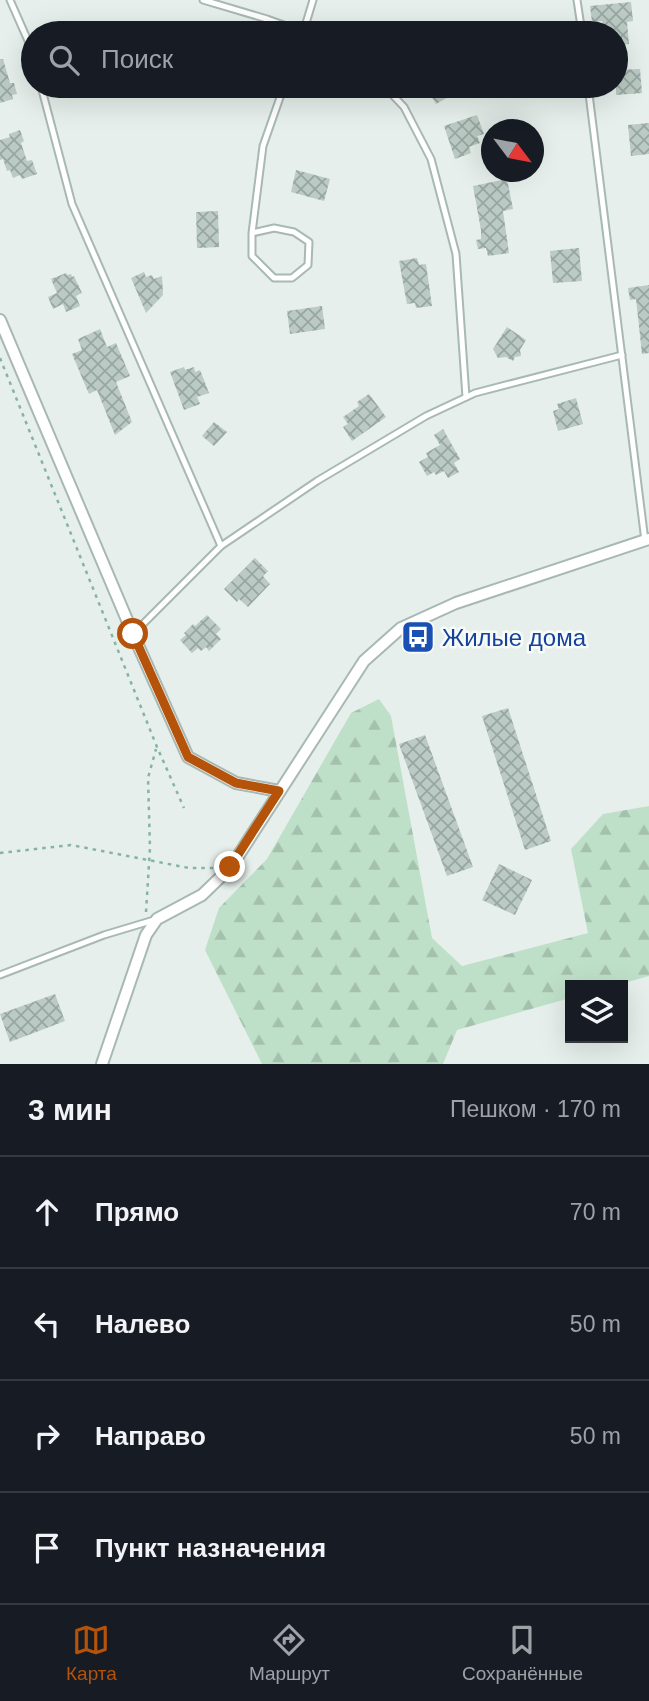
<!DOCTYPE html>
<html lang="ru">
<meta charset="utf-8">
<style>
:root{--surface:#171b24;--page:#20242c;--text:#f1f3f6;--muted:#9ea1a6;--line:#363941;--accent:#b45309}
body{margin:0;font-family:Arial,sans-serif;background:var(--page);color:var(--text)}
.controls{position:absolute;right:21px;bottom:21px;display:grid;overflow:hidden;border-radius:0px;box-shadow:0 7px 28px #0002}
.controls button{width:63px;height:63px;display:grid;place-items:center;padding:0;border:0;border-bottom:2px solid var(--line);background:var(--surface);color:var(--text);font:35px sans-serif}
.compass{position:absolute;left:481px;top:119px;width:63px;height:63px;border-radius:50%;background:var(--surface);box-shadow:0 7px 28px #0002;rotate:122deg}
.stop{position:absolute;width:21px;height:21px;margin:-16px;border:5px solid #b45309;border-radius:50%;background:#fff}
.stop.end{background:#b45309;border-color:#fff;box-shadow:0 2px 7px #0008}
.list{margin:0;padding:0;list-style:none}
h2{display:flex;justify-content:space-between;align-items:center;height:91px;margin:0;padding:0 28px;font-size:30px}
h2 small{font-size:23px;font-weight:400;color:var(--muted)}
.list li{display:grid;grid-template-columns:46px 1fr auto;gap:21px;align-items:center;box-sizing:border-box;height:112px;padding:0 28px;border-top:2px solid var(--line)}
.list b{display:block;font-size:26px;white-space:nowrap}
.list em{font-size:23px;font-style:normal;color:var(--muted)}
.icon{flex:none;width:38px;height:38px;fill:none;stroke:currentColor;stroke-width:2;stroke-linecap:round;stroke-linejoin:round}
.map{position:relative;flex:none;width:649px;height:1064px;overflow:hidden}
.search{position:absolute;background:var(--surface);box-shadow:0 7px 28px #0002;left:21px;right:21px;top:21px;height:77px;display:flex;align-items:center;gap:18px;box-sizing:border-box;padding:0 24px;border-radius:38px;color:var(--muted);font-size:26px}
.sheet{height:539px;background:var(--surface)}
nav{display:flex;justify-content:space-around;align-items:center;box-sizing:border-box;height:98px;border-top:2px solid var(--line);background:var(--surface);font-size:19px;color:var(--muted)}
nav a{display:grid;justify-items:center;gap:4px}
nav .on{color:var(--accent)}
.map>svg:first-child{display:block}
</style>
<div class="map">
<svg width="649" height="1064" viewBox="0 0 649 1064">
<defs>
<pattern id="forest-firs" width="22" height="20" patternUnits="userSpaceOnUse" patternTransform="scale(1.75)"><rect width="22" height="20" fill="#bfe0c8"/><path d="M5 1l3.5 6h-7zM16 11l3.5 6h-7z" fill="#a4c1ad"/></pattern>
<pattern id="building-cross-hatch" width="8" height="8" patternUnits="userSpaceOnUse" patternTransform="scale(1.75)"><rect width="8" height="8" fill="#bbcac4"/><path d="M0 0l8 8M0 8l8-8" fill="none" stroke="#98a6a0"/></pattern>
</defs>
<rect width="100%" height="100%" fill="#e6efeb"/>
<!-- forest -->
<polygon fill="url(#forest-firs)" points="379,699 391,716 432,938 462,966 588,933 571,849 603,814 649,806 649,976 617,985 570,985 570,998 457,1030 443,1064 262,1064 205,950 219,908 267,859 351,713"/>
<!-- building -->
<g fill="url(#building-cross-hatch)">
<polygon points="631,2 633,21 627,22 629,44 616,45 616,33 604,33 602,21 592,22 590,6"/>
<polygon points="0,59 3,59 10,83 14,83 17,94 12,95 13,99 0,103"/>
<polygon points="640,69 642,93 616,95 616,70"/>
<polygon points="425,86 468,86 436,104"/>
<polygon points="477,115 484,134 477,136 480,143 469,147 471,153 455,159 444,126"/>
<polygon points="649,123 649,154 631,156 628,125"/>
<polygon points="20,130 24,141 21,143 27,161 32,160 37,174 22,179 20,175 13,178 10,170 7,171 3,159 0,160 0,140 10,137 9,134"/>
<polygon points="296,170 330,179 324,201 291,192"/>
<polygon points="507,179 513,209 503,211 509,253 488,256 486,248 478,249 476,240 481,239 481,230 473,186"/>
<polygon points="218,211 219,247 197,248 196,212"/>
<polygon points="579,248 582,281 553,283 550,251"/>
<polygon points="417,258 419,265 426,264 432,306 416,308 415,303 407,304 399,261"/>
<polygon points="144,272 146,277 152,275 154,279 162,276 163,295 146,313 131,278"/>
<polygon points="66,273 67,275 71,274 72,277 74,276 82,293 76,296 80,306 66,312 63,304 53,309 48,297 57,293 51,279"/>
<polygon points="649,285 649,353 642,354 636,299 630,300 628,288"/>
<polygon points="322,306 325,329 290,334 287,311"/>
<polygon points="507,327 526,340 520,350 521,356 515,357 513,361 506,357 498,358 493,349"/>
<polygon points="100,329 107,347 116,343 130,376 116,382 132,422 115,435 97,390 89,394 72,354 82,350 78,339"/>
<polygon points="184,367 185,370 194,367 195,372 200,370 209,393 197,397 200,404 184,410 170,372"/>
<polygon points="369,394 386,417 352,441 343,427 348,424 343,417 359,406 357,402"/>
<polygon points="576,398 583,424 558,431 553,411 559,409 557,404"/>
<polygon points="214,422 227,432 214,446 202,436"/>
<polygon points="443,429 460,459 454,463 459,472 448,478 444,471 436,475 434,472 427,476 419,462 428,457 426,453 440,445 434,435"/>
<polygon points="255,558 268,571 263,576 270,584 248,607 239,599 237,602 224,589"/>
<polygon points="207,615 221,629 216,634 221,639 209,651 206,647 201,651 198,648 192,653 180,640 186,635 184,633 193,624 195,626"/>
<polygon points="508,708 551,841 525,850 482,716"/>
<polygon points="425,735 473,867 447,876 399,744"/>
<polygon points="499,864 532,880 515,915 482,900"/>
<polygon points="55,994 65,1021 10,1042 0,1014"/>
</g>
<g fill="none" stroke-linecap="round" stroke-linejoin="round">
<defs>
<g id="service">
<polyline points="10,0 29,43 33,58"/>
<polyline points="203,0 267,19 306,33"/>
<polyline points="577,0 582,33"/>
<polyline points="303,33 313,0"/>
<polyline points="41,86 72,204 221,546 133,634"/>
<polyline points="384,86 404,107 431,159 456,254 466,397"/>
<polyline points="588,86 645,541"/>
<polyline points="252,233 274,228 294,232 309,242 308,265 292,278 274,278 252,256 252,233 263,146 284,86"/>
<polyline points="221,546 317,481 426,416 475,393 622,355"/>
<polyline points="0,975 104,935 154,920"/>
</g>
<g id="minor">
<polyline points="0,320 133,634 188,757 236,783 279,791"/>
<polyline points="102,1064 146,935 157,919 202,895 231,867 364,661 401,628 456,603 649,539"/>
</g>
</defs>
<!-- service casing -->
<use href="#service" stroke="#a8b8b2" stroke-width="9"/>
<!-- minor casing -->
<use href="#minor" stroke="#a8b8b2" stroke-width="14"/>
<!-- path -->
<g stroke="#86b3a5" stroke-width="2.5" stroke-dasharray="3.5 5" stroke-linecap="butt">
<polyline points="0,358 157,747 184,808"/>
<polyline points="0,853 71,845 189,868 213,868"/>
<polyline points="146,912 150,848 148,778 156,749"/>
</g>
<!-- service -->
<use href="#service" stroke="#fff" stroke-width="5"/>
<!-- minor -->
<use href="#minor" stroke="#fff" stroke-width="10"/>
</g>
<g fill="none" stroke-linecap="round" stroke-linejoin="round">
<!-- route -->
<polyline stroke="#b45309" stroke-width="9" points="133,634 188,757 236,783 279,791 230,867"/>
</g>
<!-- icons -->
<defs>
<symbol id="bus-square" viewBox="-11 -11 22 22"><rect x="-9" y="-9" width="18" height="18" rx="4" fill="#1a4fb4" stroke="#f7fbf9"/><path d="M-5-6H5V4H4V6H2V4H-2V6H-4V4H-5ZM-3.5-4V0h7V-4ZM-3.5 1.2v1.5H-2V1.2ZM2 1.2v1.5H3.5V1.2Z" fill="#fff"/></symbol>
</defs>
<g fill-rule="evenodd">
<use href="#bus-square" x="399" y="618" width="38" height="38"/>
</g>
<g text-anchor="middle" dominant-baseline="central" stroke-width="5" stroke-linejoin="round" paint-order="stroke">
<!-- transit labels -->
<g font-size="24" fill="#164399" stroke="#f7fbf9" text-anchor="start">
<text x="442" y="637">Жилые дома</text>
</g>
</g>
</svg>
<div class="controls">
<button><svg class="icon" aria-label="layers" viewBox="0 0 24 24"><path d="M12 4l9 5-9 5-9-5zM3 14l9 5 9-5"/></svg></button>
</div>
<svg class="compass" viewBox="-18 -18 36 36"><path d="M0-13l5 13h-10z" fill="#e53935"/><path d="M0 13l5-13h-10z" fill="#9ea1a6"/></svg>
<div class="stop" style="left:133px;top:634px"></div>
<div class="stop end" style="left:230px;top:867px"></div>
<div class="search"><svg class="icon" aria-label="search" viewBox="0 0 24 24"><circle cx="10" cy="10" r="6"/><path d="M15 15l6 6"/></svg>Поиск</div>
</div>
<section class="sheet">
<h2>3 мин<small>Пешком · 170 m</small></h2>
<ul class="list">
<li><svg class="icon" aria-label="ahead" viewBox="0 0 24 24"><path d="M12 20V5M6 11l6-6 6 6"/></svg><div><b>Прямо</b></div><em>70 m</em></li>
<li><svg class="icon" aria-label="left" viewBox="0 0 24 24"><path d="M17 20v-9H6M10 6l-5 5 5 5"/></svg><div><b>Налево</b></div><em>50 m</em></li>
<li><svg class="icon" aria-label="right" viewBox="0 0 24 24"><path d="M7 20v-9h11M14 6l5 5-5 5"/></svg><div><b>Направо</b></div><em>50 m</em></li>
<li><svg class="icon" aria-label="arrive" viewBox="0 0 24 24"><path d="M6 21V4h12l-3 4 3 4H6"/></svg><div><b>Пункт назначения</b></div></li>
</ul>
</section>
<nav>
<a class="on"><svg class="icon" aria-label="map" viewBox="0 0 24 24"><path d="M3 6l6-2 6 2 6-2v14l-6 2-6-2-6 2zM9 4v14M15 6v14"/></svg>Карта</a>
<a><svg class="icon" aria-label="directions" viewBox="0 0 24 24"><path d="M12 3l9 9-9 9-9-9zM9 14v-3h6M13 9l2 2-2 2"/></svg>Маршрут</a>
<a><svg class="icon" aria-label="saved" viewBox="0 0 24 24"><path d="M7 4h10v16l-5-4-5 4z"/></svg>Сохранённые</a>
</nav>
